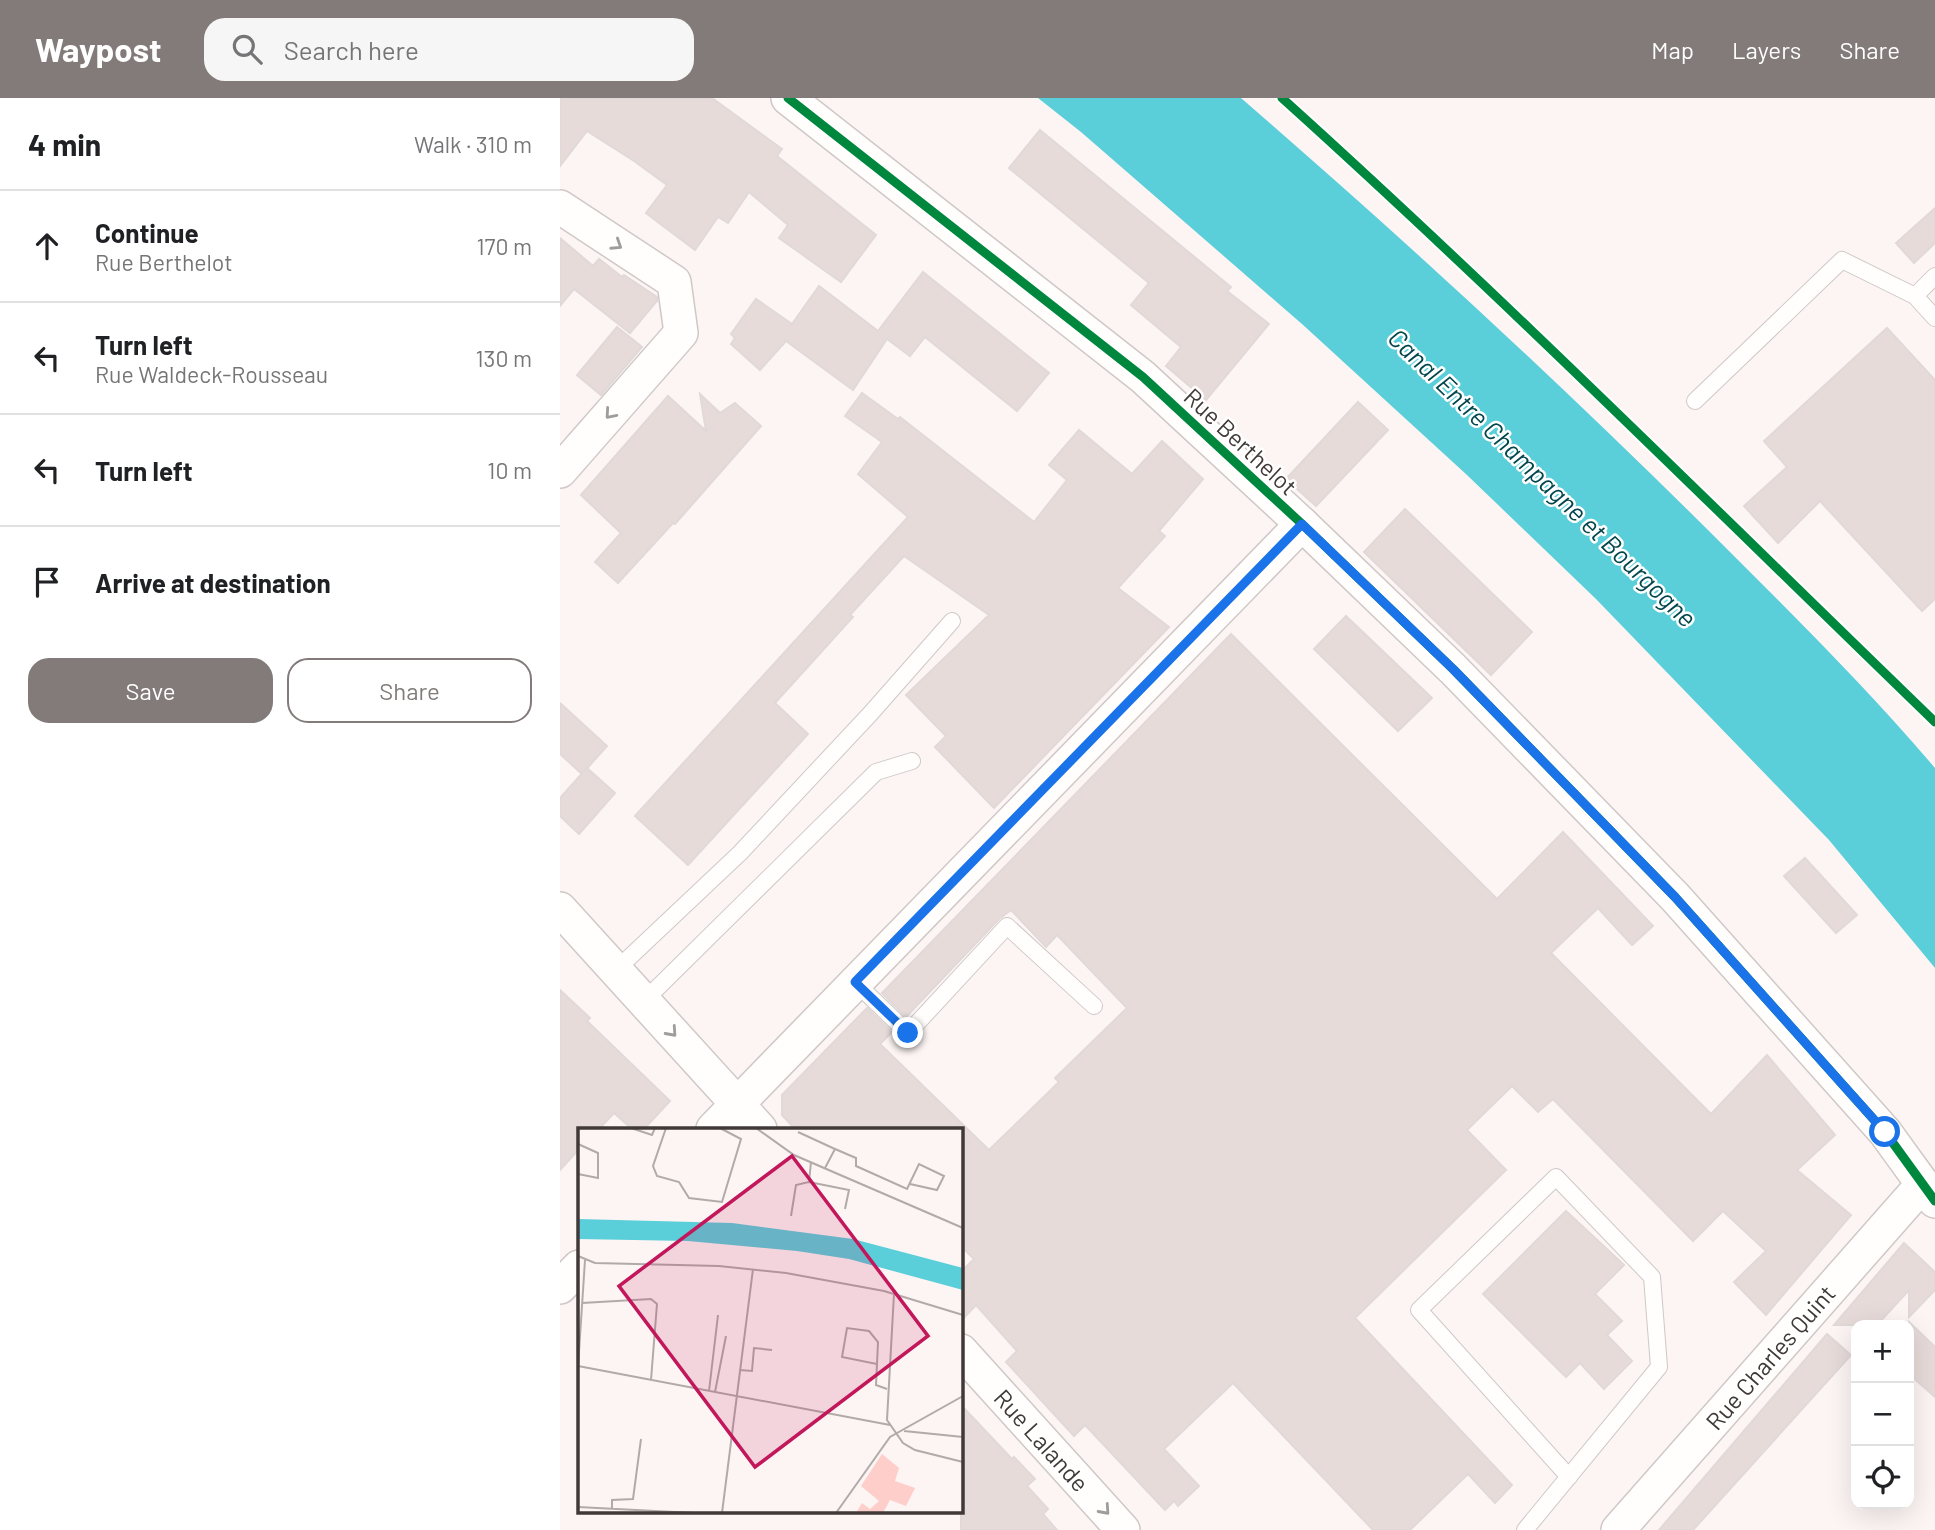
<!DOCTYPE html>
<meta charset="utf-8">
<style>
:root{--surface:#fff;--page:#f6f6f6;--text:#202124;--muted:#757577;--line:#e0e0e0;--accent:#827b7a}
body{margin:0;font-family:Barlow,sans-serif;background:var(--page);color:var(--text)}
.controls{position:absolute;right:21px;bottom:21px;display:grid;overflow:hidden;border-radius:14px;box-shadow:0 7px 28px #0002}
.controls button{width:63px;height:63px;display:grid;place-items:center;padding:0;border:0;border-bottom:2px solid var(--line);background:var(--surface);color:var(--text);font:35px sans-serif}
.stop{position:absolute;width:21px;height:21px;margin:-16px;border:5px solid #1a73e8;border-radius:50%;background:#fff}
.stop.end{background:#1a73e8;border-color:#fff;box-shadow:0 2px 7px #0008}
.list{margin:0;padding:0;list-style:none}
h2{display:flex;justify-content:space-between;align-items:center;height:91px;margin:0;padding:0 28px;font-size:30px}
h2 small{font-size:23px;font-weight:400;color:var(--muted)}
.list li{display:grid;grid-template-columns:46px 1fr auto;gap:21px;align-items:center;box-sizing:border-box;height:112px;padding:0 28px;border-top:2px solid var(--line)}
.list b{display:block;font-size:26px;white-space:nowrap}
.list p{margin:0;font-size:23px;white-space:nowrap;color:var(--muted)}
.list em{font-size:23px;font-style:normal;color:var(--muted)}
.actions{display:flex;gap:14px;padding:21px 28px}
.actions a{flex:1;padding:16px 0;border:2px solid var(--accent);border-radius:21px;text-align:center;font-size:24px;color:var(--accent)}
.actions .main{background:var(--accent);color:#fff}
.icon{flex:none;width:38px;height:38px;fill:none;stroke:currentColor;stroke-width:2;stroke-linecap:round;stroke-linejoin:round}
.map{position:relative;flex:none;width:1375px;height:1432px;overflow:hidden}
header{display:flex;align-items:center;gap:42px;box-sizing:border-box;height:98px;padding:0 35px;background:var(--accent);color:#fff}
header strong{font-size:33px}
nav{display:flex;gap:38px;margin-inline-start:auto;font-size:24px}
.search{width:490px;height:63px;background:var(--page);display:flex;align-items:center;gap:18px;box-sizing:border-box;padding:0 24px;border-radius:21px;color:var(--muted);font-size:26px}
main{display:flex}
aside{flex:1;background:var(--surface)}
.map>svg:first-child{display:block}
</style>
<header>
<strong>Waypost</strong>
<div class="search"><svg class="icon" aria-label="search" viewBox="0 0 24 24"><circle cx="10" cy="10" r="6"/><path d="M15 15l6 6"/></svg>Search here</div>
<nav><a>Map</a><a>Layers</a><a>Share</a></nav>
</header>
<main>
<aside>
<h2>4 min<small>Walk · 310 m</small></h2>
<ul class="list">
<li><svg class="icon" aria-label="ahead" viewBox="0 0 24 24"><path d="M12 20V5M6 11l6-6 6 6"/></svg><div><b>Continue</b><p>Rue Berthelot</p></div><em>170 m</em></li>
<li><svg class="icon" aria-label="left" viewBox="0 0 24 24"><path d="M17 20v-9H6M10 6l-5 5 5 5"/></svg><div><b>Turn left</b><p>Rue Waldeck-Rousseau</p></div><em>130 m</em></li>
<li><svg class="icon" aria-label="left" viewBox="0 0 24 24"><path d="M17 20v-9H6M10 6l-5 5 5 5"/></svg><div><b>Turn left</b></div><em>10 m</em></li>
<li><svg class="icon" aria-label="arrive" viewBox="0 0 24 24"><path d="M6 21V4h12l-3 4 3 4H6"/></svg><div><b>Arrive at destination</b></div></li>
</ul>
<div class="actions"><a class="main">Save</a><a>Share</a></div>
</aside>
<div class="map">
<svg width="1375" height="1432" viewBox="0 0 1375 1432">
<rect width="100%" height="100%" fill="#fcf5f4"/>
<!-- water -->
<path fill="#5aced9" d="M478,0H681C843,140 1000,285 1152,436C1228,512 1305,588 1375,670V870L1269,742L1036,501L907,377L742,226L521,34Z"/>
<!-- building -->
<g fill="#e7dbda" stroke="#e0d9d8" stroke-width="2">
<polygon points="0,0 152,0 222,51 217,58 316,137 281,184 219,140 228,127 189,94 168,125 158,119 135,152 86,115 107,87 74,63 27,33 0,68"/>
<polygon points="480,32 671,189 667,193 709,226 646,302 606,268 621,249 571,207 589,185 449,70"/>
<polygon points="1375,110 1375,145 1354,165 1336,145"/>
<polygon points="0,140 33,168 39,161 62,179 64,177 97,199 97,203 70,235 14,191 0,208"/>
<polygon points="363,174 489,275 457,313 365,239 350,258 327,241 293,292 226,243 200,272 171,246 175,240 171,236 196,201 232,226 259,188 318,233"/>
<polygon points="57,229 82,249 41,297 17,277"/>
<polygon points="1327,230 1375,282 1375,501 1362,513 1260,403 1218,445 1184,408 1227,369 1204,343"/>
<polygon points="302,295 338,321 340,319 474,424 507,382 489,367 519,332 572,376 602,343 643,381 599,433 605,438 558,490 609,529 434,710 375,649 386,638 346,597 429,517 344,458 290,517 293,519 215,605 248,636 128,767 75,718 348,419 298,376 322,344 285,318"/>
<polygon points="140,296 160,315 175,305 201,328 115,426 113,425 58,485 35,464 61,435 21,397 108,298 146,333"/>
<polygon points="798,304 828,332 756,408 726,381"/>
<polygon points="845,411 972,534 931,577 804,454"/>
<polygon points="786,518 872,600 838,633 754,551"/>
<polygon points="671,536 937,801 1003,734 1093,828 1072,847 1038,810 991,855 1151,1016 1207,957 1275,1037 1237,1072 1291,1117 1206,1217 1174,1184 1206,1153 1163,1113 1133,1143 993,1001 978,1014 952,988 907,1032 946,1072 795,1220 952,1387 935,1405 908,1376 850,1432 813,1432 673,1285 604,1351 639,1388 618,1408 614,1403 605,1412 525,1327 514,1338 446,1264 457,1253 416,1207 401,1223 401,1174 414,1161 401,1148 401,1031 235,1031 222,1017 222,997 307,910 332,934 320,946 429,1052 499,984 495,980 567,910 497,837 486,849 451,812 439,821 346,919 322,895"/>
<polygon points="0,605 47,648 22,676 0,656"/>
<polygon points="27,670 55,695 19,736 0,718 0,700"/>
<polygon points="1245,760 1297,817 1276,835 1224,778"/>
<polygon points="0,892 30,920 27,923 110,1003 84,1031 72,1031 54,1015 39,1031 19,1031 19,1051 0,1072"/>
<polygon points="1006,1113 1064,1167 1035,1196 1062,1223 1047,1237 1072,1263 1044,1291 1020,1265 1006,1279 923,1196"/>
<polygon points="1344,1145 1375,1174 1375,1192 1349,1219 1349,1192 1317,1227 1274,1227"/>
<polygon points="1349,1224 1375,1249 1375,1299 1349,1276"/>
<polygon points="1267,1236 1291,1257 1133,1432 1099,1432"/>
<polygon points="401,1307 452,1361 454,1359 475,1381 467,1388 488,1411 483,1416 497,1432 401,1432"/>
</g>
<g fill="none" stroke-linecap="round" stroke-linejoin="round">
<defs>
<g id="service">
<polyline points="1355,198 1375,220"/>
<polyline points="1135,303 1282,162 1355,198 1375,178"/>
<polyline points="56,872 180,755 311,615 392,523"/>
<polyline points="295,884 348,935 447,828 534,908"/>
<polyline points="84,903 316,674 352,663"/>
<polyline points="965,1432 1099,1269 1092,1179 996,1079 859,1212 1009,1379"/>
</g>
<g id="minor">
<polyline points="228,0 583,279 742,426 893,571 1115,799 1325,1034 1375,1103"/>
<polyline points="0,109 114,184 121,235 0,373"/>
<polyline points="0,811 200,1031"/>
<polyline points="153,1031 742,426"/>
<polyline points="0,1189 19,1169"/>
<polyline points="401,1253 563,1432"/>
<polyline points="1058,1432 1363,1086"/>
</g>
</defs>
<!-- service casing -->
<use href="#service" stroke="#cfc8c7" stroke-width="18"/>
<!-- minor casing -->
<use href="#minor" stroke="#cfc8c7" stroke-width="36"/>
<!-- service -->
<use href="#service" stroke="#fffefd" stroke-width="16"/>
<!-- minor -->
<use href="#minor" stroke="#fffefd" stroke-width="33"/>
<defs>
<g id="cycleway">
<polyline points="228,0 583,279 742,426 893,571 1115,799 1325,1034 1375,1103"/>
<path d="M722,0C946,202 1159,415 1375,624"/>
</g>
</defs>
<!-- cycleway casing -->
<use href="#cycleway" stroke="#fff" stroke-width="13"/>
<!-- cycleway -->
<use href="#cycleway" stroke="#00873e" stroke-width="9"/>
</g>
<!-- one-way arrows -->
<defs><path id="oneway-chevron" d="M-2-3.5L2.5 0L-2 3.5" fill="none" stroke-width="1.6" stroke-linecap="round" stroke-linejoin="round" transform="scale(1.75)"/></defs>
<g stroke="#a09c9a">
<use href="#oneway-chevron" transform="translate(57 147) rotate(33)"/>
<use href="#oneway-chevron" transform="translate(50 316) rotate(131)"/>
<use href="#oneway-chevron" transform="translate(112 934) rotate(48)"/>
<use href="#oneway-chevron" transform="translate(545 1412) rotate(48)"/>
</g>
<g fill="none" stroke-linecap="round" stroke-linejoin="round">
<!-- route -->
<polyline stroke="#1a73e8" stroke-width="9" points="348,935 295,884 742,426 893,571 1115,799 1325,1034"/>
</g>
<g text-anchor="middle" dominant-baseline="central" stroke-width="5" stroke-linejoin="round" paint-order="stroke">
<!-- street labels -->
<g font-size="24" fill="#413938" stroke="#fff">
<text transform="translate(681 343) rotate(43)">Rue Berthelot</text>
<text transform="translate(1210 1259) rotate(-49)">Rue Charles Quint</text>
<text transform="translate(482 1342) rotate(48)">Rue Lalande</text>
</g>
<!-- water labels -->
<g font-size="26" font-style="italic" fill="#02474d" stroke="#fff">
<text transform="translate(983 379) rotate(44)">Canal Entre Champagne et Bourgogne</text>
</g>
</g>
<!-- overview -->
<g transform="translate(18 1030)">
<rect width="385" height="385" fill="#fcf5f4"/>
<path d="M304,326L321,340L317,353L337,360L328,378L312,372L305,385H278L284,375L292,381L301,373L283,358Z" fill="#fececa"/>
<path d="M0,91L154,95L275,111L385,140V162L271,131L219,123L110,113L0,111Z" fill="#5aced9"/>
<path fill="none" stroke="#b1aaa9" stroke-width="2" d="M53,0L74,7L77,0M88,0L75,38L79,48L101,54L111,70L144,74L163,11L142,0M178,0L216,27L385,100M220,4L257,21L247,40M0,16L20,25V50L0,46M257,21L278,30V38L329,61L341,36L366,48L359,62L332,56M231,54L271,62L267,81M213,88L218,57L231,54L233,34M0,128L17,135L141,138L208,145L306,163L385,187M316,166L309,292L325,315L337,322L385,334M4,175L73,171L79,176L73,252M299,236L300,214L291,203L269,200L264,229L299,236L298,257L309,261M0,238L312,297M0,239L7,132M162,242L174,243L176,220L194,222M131,263L140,187M137,264L148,208M326,303L385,309M0,379L116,385M34,381V372L55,371L63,311M144,385L175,141M258,385L312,309L385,268"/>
<path fill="#c2185b" fill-opacity="0.15" stroke="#c2185b" stroke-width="3.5" d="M214,28L350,208L177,339L41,158Z"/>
<rect width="385" height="385" fill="none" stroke="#413938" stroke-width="3.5"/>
</g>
</svg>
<div class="controls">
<button>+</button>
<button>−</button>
<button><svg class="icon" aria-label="locate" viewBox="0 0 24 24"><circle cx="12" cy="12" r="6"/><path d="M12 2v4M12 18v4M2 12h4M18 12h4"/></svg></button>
</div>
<div class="stop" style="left:1325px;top:1034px"></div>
<div class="stop end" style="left:348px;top:935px"></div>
</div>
</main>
